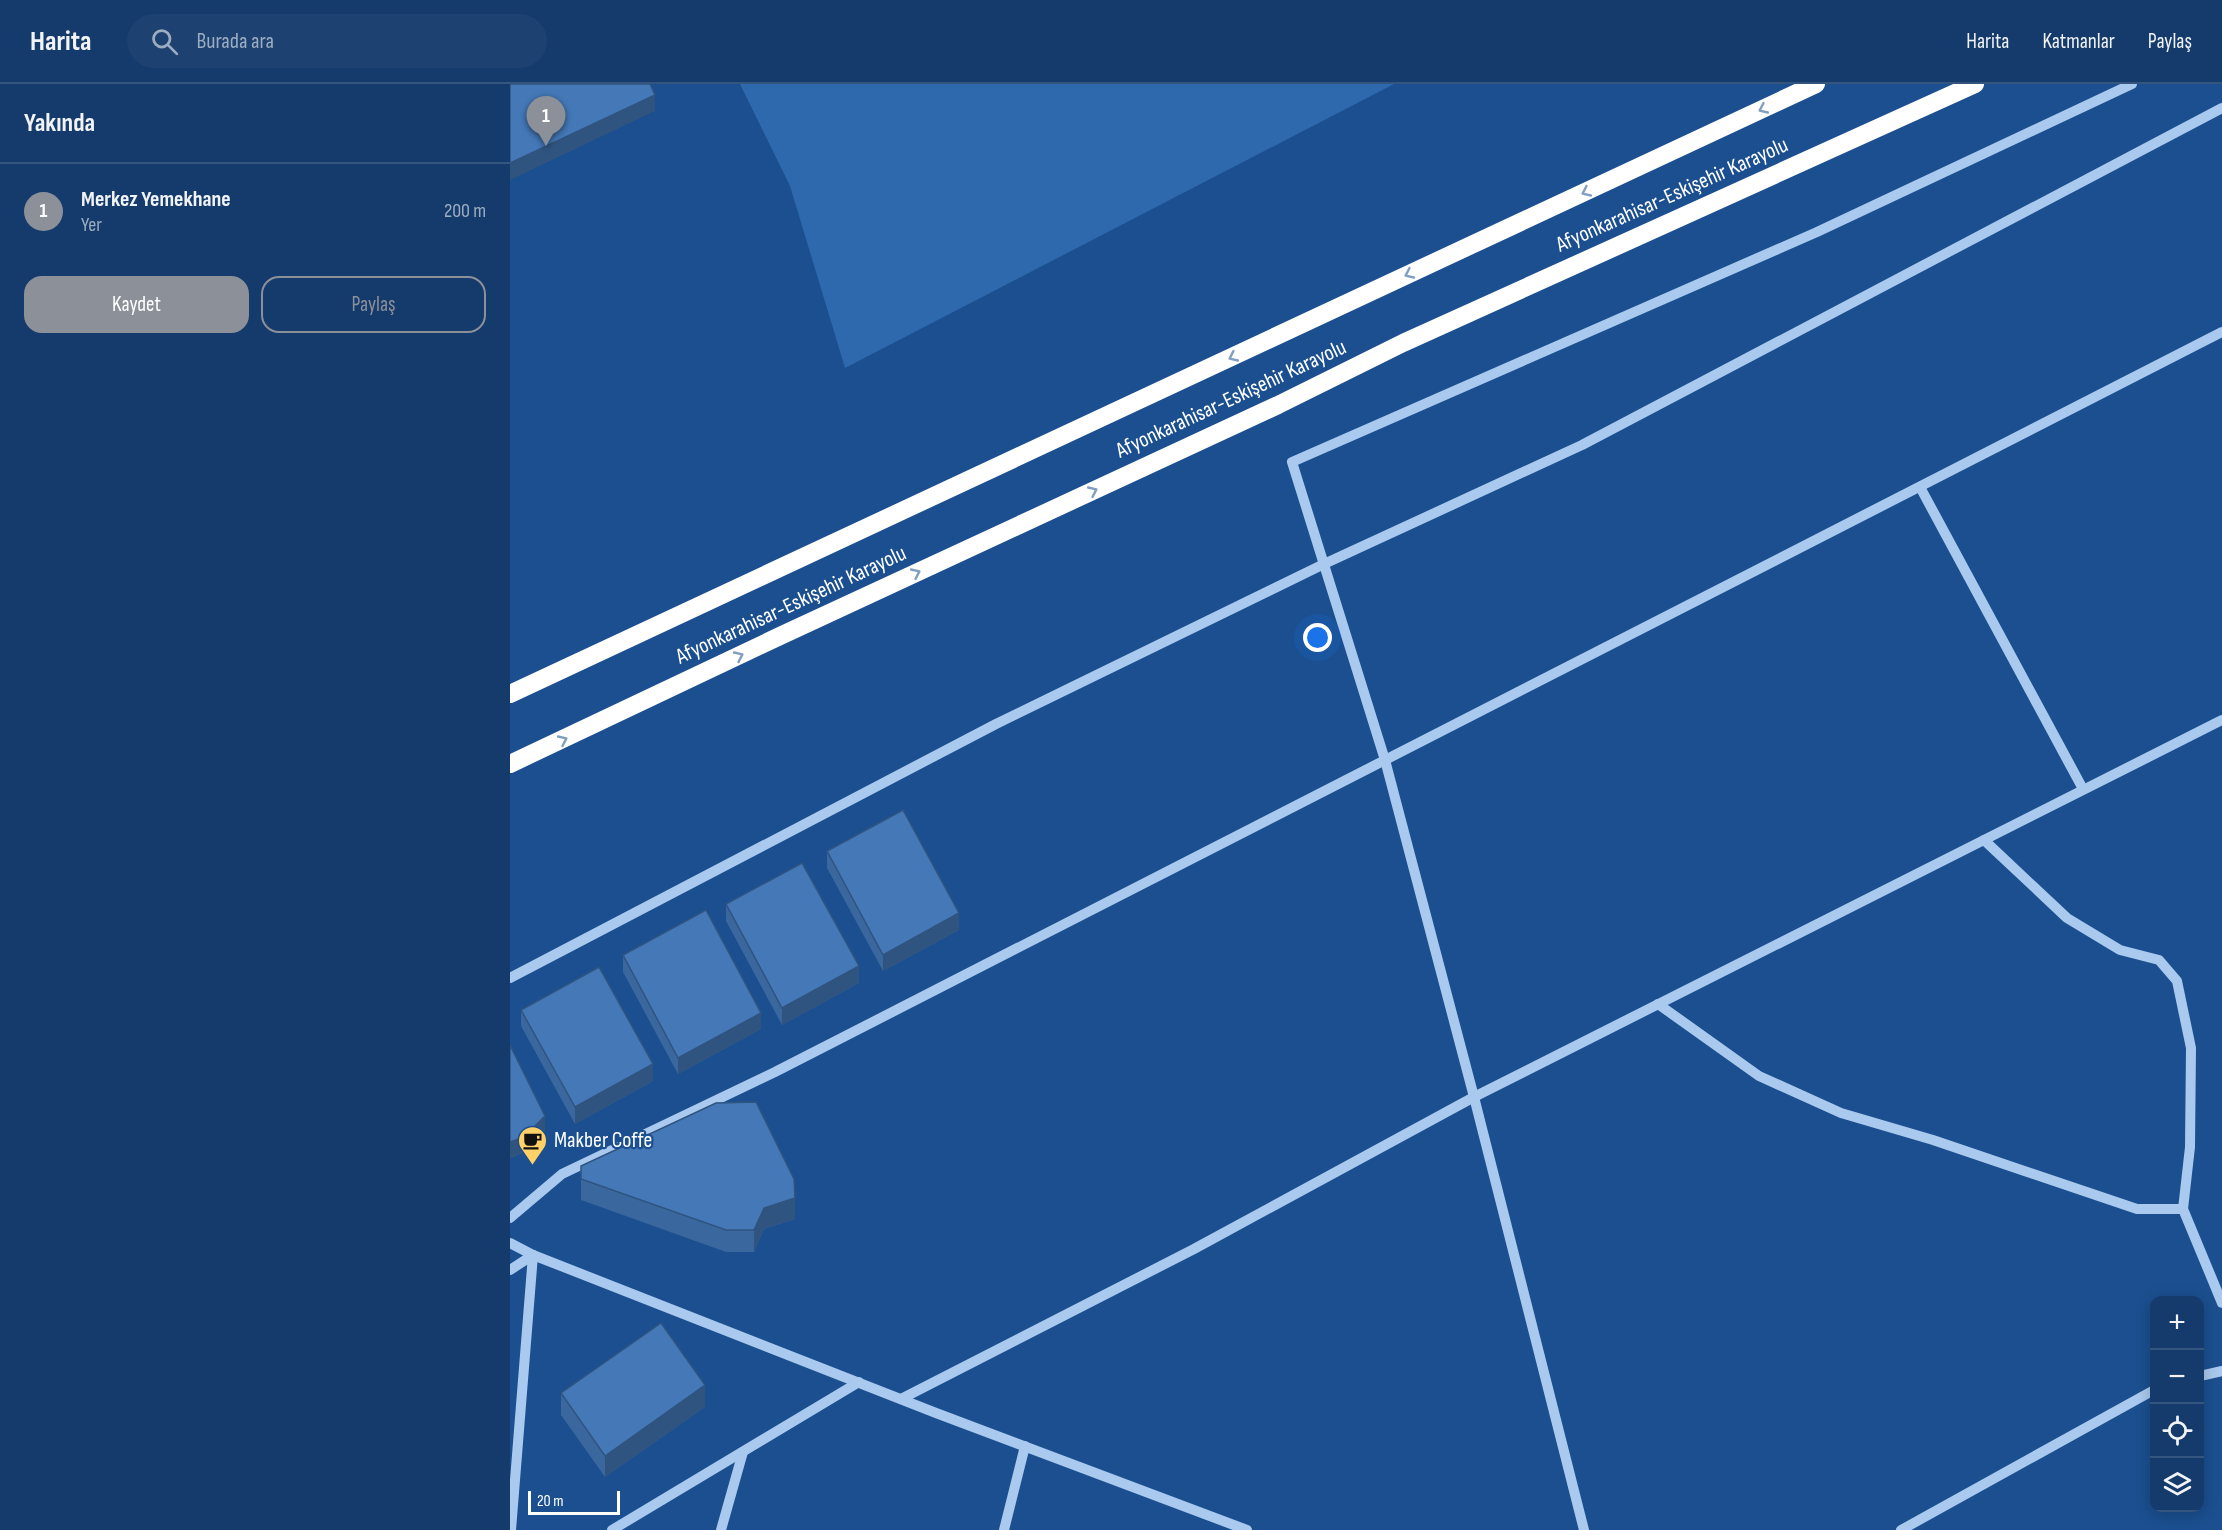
<!DOCTYPE html>
<html lang="tr">
<meta charset="utf-8">
<style>
:root{--surface:#143b6b;--page:#1d4271;--text:#f1f3f6;--muted:#9dadc1;--line:#33557e;--accent:#8c9099}
body{margin:0;font-family:"Sofia Sans Condensed",sans-serif;background:var(--page);color:var(--text)}
.controls{position:absolute;right:18px;bottom:18px;display:grid;overflow:hidden;border-radius:12px;box-shadow:0 3px 15px #0003}
.controls button{width:54px;height:54px;display:grid;place-items:center;padding:0;border:0;border-bottom:2px solid var(--line);background:var(--surface);color:var(--text);font:30px sans-serif}
.scale{position:absolute;left:18px;bottom:15px;width:92px;box-sizing:border-box;padding-left:6px;border:3px solid #fff;border-top:0;font-size:16px;line-height:21px;white-space:nowrap;color:#fff;-webkit-text-stroke:4px #1b4f8f;paint-order:stroke}
.you{position:absolute;left:808px;top:554px;width:21px;height:21px;margin:-15px;border:4px solid #fff;border-radius:50%;background:#1a73e8;box-shadow:0 0 0 9px #1a73e833}
.badge{display:grid;place-items:center;width:39px;height:39px;border-radius:50%;background:var(--accent);color:#fff;font-size:20px;font-weight:700}
.pin{position:absolute;translate:-50% -50px;filter:drop-shadow(0 2px 3px #0008)}
.pin::after{content:'';position:absolute;top:32px;width:21px;height:18px;background:inherit;clip-path:polygon(0 0,100% 0,50% 100%)}
.list{margin:0;padding:0;list-style:none}
h2{display:flex;justify-content:space-between;align-items:center;height:78px;margin:0;padding:0 24px;font-size:26px}
h2 small{font-size:20px;font-weight:400;color:var(--muted)}
.list li{display:grid;grid-template-columns:39px 1fr auto;gap:18px;align-items:center;box-sizing:border-box;height:96px;padding:0 24px;border-top:2px solid var(--line)}
.list b{display:block;font-size:22px;white-space:nowrap}
.list p{margin:0;font-size:20px;white-space:nowrap;color:var(--muted)}
.list em{font-size:20px;font-style:normal;color:var(--muted)}
.actions{display:flex;gap:12px;padding:18px 24px}
.actions a{flex:1;padding:14px 0;border:2px solid var(--accent);border-radius:18px;text-align:center;font-size:21px;color:var(--accent)}
.actions .main{background:var(--accent);color:#fff}
.icon{flex:none;width:33px;height:33px;fill:none;stroke:currentColor;stroke-width:2;stroke-linecap:round;stroke-linejoin:round}
.map{position:relative;flex:none;width:1712px;height:1446px;overflow:hidden}
header{display:flex;align-items:center;gap:36px;box-sizing:border-box;height:84px;padding:0 30px;background:var(--surface);border-bottom:2px solid var(--line)}
header strong{font-size:28px}
nav{display:flex;gap:33px;margin-inline-start:auto;font-size:21px}
.search{width:420px;height:54px;background:var(--page);display:flex;align-items:center;gap:15px;box-sizing:border-box;padding:0 21px;border-radius:33px;color:var(--muted);font-size:22px}
main{display:flex}
aside{flex:1;background:var(--surface)}
.map>svg:first-child{display:block}
</style>
<header>
<strong>Harita</strong>
<div class="search"><svg class="icon" aria-label="search" viewBox="0 0 24 24"><circle cx="10" cy="10" r="6"/><path d="M15 15l6 6"/></svg>Burada ara</div>
<nav><a>Harita</a><a>Katmanlar</a><a>Paylaş</a></nav>
</header>
<main>
<aside>
<h2>Yakında<small></small></h2>
<ul class="list">
<li><span class="badge">1</span><div><b>Merkez Yemekhane</b><p>Yer</p></div><em>200 m</em></li>
</ul>
<div class="actions"><a class="main">Kaydet</a><a>Paylaş</a></div>
</aside>
<div class="map">
<svg width="1712" height="1446" viewBox="0 0 1712 1446">
<rect width="100%" height="100%" fill="#1b4f8f"/>
<!-- grass -->
<polygon fill="#2e69ad" points="230,0 884,0 335,284 280,102"/>
<g fill="none" stroke-linecap="round" stroke-linejoin="round">
<!-- minor -->
<g stroke="#a9c9ee" stroke-width="10">
<polyline points="1410,403 1573,705"/>
<polyline points="1474,756 1557,834 1610,866 1649,876 1667,897 1681,964 1680,1063 1673,1125 1712,1219"/>
<polyline points="0,894 486,640 814,480 1072,361 1712,24"/>
<polyline points="1148,920 1249,992 1331,1029 1423,1056 1627,1125 1673,1125"/>
<polyline points="0,1134 52,1090 265,988 1712,248"/>
<polyline points="0,1159 23,1171 426,1329 737,1446"/>
<polyline points="0,1186 23,1171"/>
<polyline points="1690,1292 1712,1287"/>
<polyline points="391,1315 684,1165 964,1013 1712,636"/>
<polyline points="1,1446 23,1171"/>
<polyline points="102,1446 349,1298"/>
<polyline points="211,1446 233,1368"/>
<polyline points="494,1446 515,1362"/>
<polyline points="1074,1446 964,1013 875,676 782,378 1307,148 1622,0"/>
<polyline points="1391,1446 1644,1306"/>
</g>
<!-- highway -->
<g stroke="#fff" stroke-width="18">
<polyline points="0,610 1306,0"/>
<polyline points="0,680 270,552 768,321 893,259 1465,0"/>
</g>
</g>
<!-- wall -->
<g fill="#3a679d">
<polygon points="317,767 449,846 373,887 317,784"/>
<polygon points="216,820 349,899 272,941 216,837"/>
<polygon points="113,871 251,945 168,990 113,888"/>
<polygon points="11,926 143,997 65,1040 11,942"/>
<polygon points="71,1082 285,1135 254,1145 244,1168 216,1168 71,1116"/>
<polygon points="51,1309 195,1323 95,1393 51,1331"/>
</g>
<!-- shaded-wall -->
<g fill="#305480">
<polygon points="145,11 145,27 0,96 0,79"/>
<polygon points="449,829 449,846 373,887 373,871"/>
<polygon points="349,882 349,899 272,941 272,924"/>
<polygon points="251,929 251,945 168,990 168,974"/>
<polygon points="143,980 143,997 65,1040 65,1023"/>
<polygon points="35,1032 35,1048 14,1069 0,1075 0,1058"/>
<polygon points="285,1114 285,1135 254,1145 244,1168 244,1146 254,1124"/>
<polygon points="195,1301 195,1323 95,1393 95,1372"/>
</g>
<!-- building -->
<g fill="#4478b7" stroke="#305480" stroke-width="1.5">
<polygon points="0,0 140,0 145,11 0,79"/>
<polygon points="393,726 449,829 373,871 317,767"/>
<polygon points="292,779 349,882 272,924 216,820"/>
<polygon points="196,826 251,929 168,974 113,871"/>
<polygon points="89,883 143,980 65,1023 11,926"/>
<polygon points="0,961 35,1032 14,1053 0,1058"/>
<polygon points="246,1018 284,1095 285,1114 254,1124 244,1146 216,1146 71,1095 71,1082 206,1019"/>
<polygon points="151,1239 195,1301 95,1372 51,1309"/>
</g>
<!-- one-way arrows -->
<defs><path id="oneway-chevron" d="M-2-3.5L2.5 0L-2 3.5" fill="none" stroke-width="1.6" stroke-linecap="round" stroke-linejoin="round" transform="scale(1.5)"/></defs>
<g stroke="#829ec1">
<use href="#oneway-chevron" transform="translate(1253 25) rotate(155)"/>
<use href="#oneway-chevron" transform="translate(1076 108) rotate(155)"/>
<use href="#oneway-chevron" transform="translate(899 190) rotate(155)"/>
<use href="#oneway-chevron" transform="translate(723 273) rotate(155)"/>
<use href="#oneway-chevron" transform="translate(583 407) rotate(-25)"/>
<use href="#oneway-chevron" transform="translate(406 489) rotate(-25)"/>
<use href="#oneway-chevron" transform="translate(229 572) rotate(-25)"/>
<use href="#oneway-chevron" transform="translate(53 656) rotate(-25)"/>
</g>
<!-- icons -->
<defs>
<symbol id="cafe-pin" viewBox="-11 -11 22 30"><path d="M0 17L-7.5 6A9.5 9.5 0 1 1 7.5 6Z" fill="#ffd166" stroke="#1b4f8f"/><path d="M-5.5-4.5H6V0H3Q3 3.5 0 3.5H-2.5Q-5.5 3.5-5.5 0ZM3-3.2v2h1.7v-2ZM-6 4.5H4V6H-6Z" fill="#111"/></symbol>
</defs>
<g fill-rule="evenodd">
<use href="#cafe-pin" x="6" y="1040" width="33" height="45"/>
</g>
<g text-anchor="middle" dominant-baseline="central" stroke-width="4.5" stroke-linejoin="round" paint-order="stroke">
<!-- street labels -->
<g font-size="22" fill="#fff" stroke="#1b4f8f">
<text transform="translate(1162 111) rotate(-24)">Afyonkarahisar-Eskişehir Karayolu</text>
<text transform="translate(721 315) rotate(-25)">Afyonkarahisar-Eskişehir Karayolu</text>
<text transform="translate(281 521) rotate(-25)">Afyonkarahisar-Eskişehir Karayolu</text>
</g>
<!-- poi labels -->
<g font-size="22" fill="#fff" stroke="#1b4f8f" text-anchor="start">
<text x="44" y="1056">Makber Coffe</text>
</g>
</g>
</svg>
<div class="controls">
<button>+</button>
<button>−</button>
<button><svg class="icon" aria-label="locate" viewBox="0 0 24 24"><circle cx="12" cy="12" r="6"/><path d="M12 2v4M12 18v4M2 12h4M18 12h4"/></svg></button>
<button><svg class="icon" aria-label="layers" viewBox="0 0 24 24"><path d="M12 4l9 5-9 5-9-5zM3 14l9 5 9-5"/></svg></button>
</div>
<div class="scale">20 m</div>
<div class="you"></div>
<div class="pin badge" style="left:36px;top:62px">1</div>
</div>
</main>
